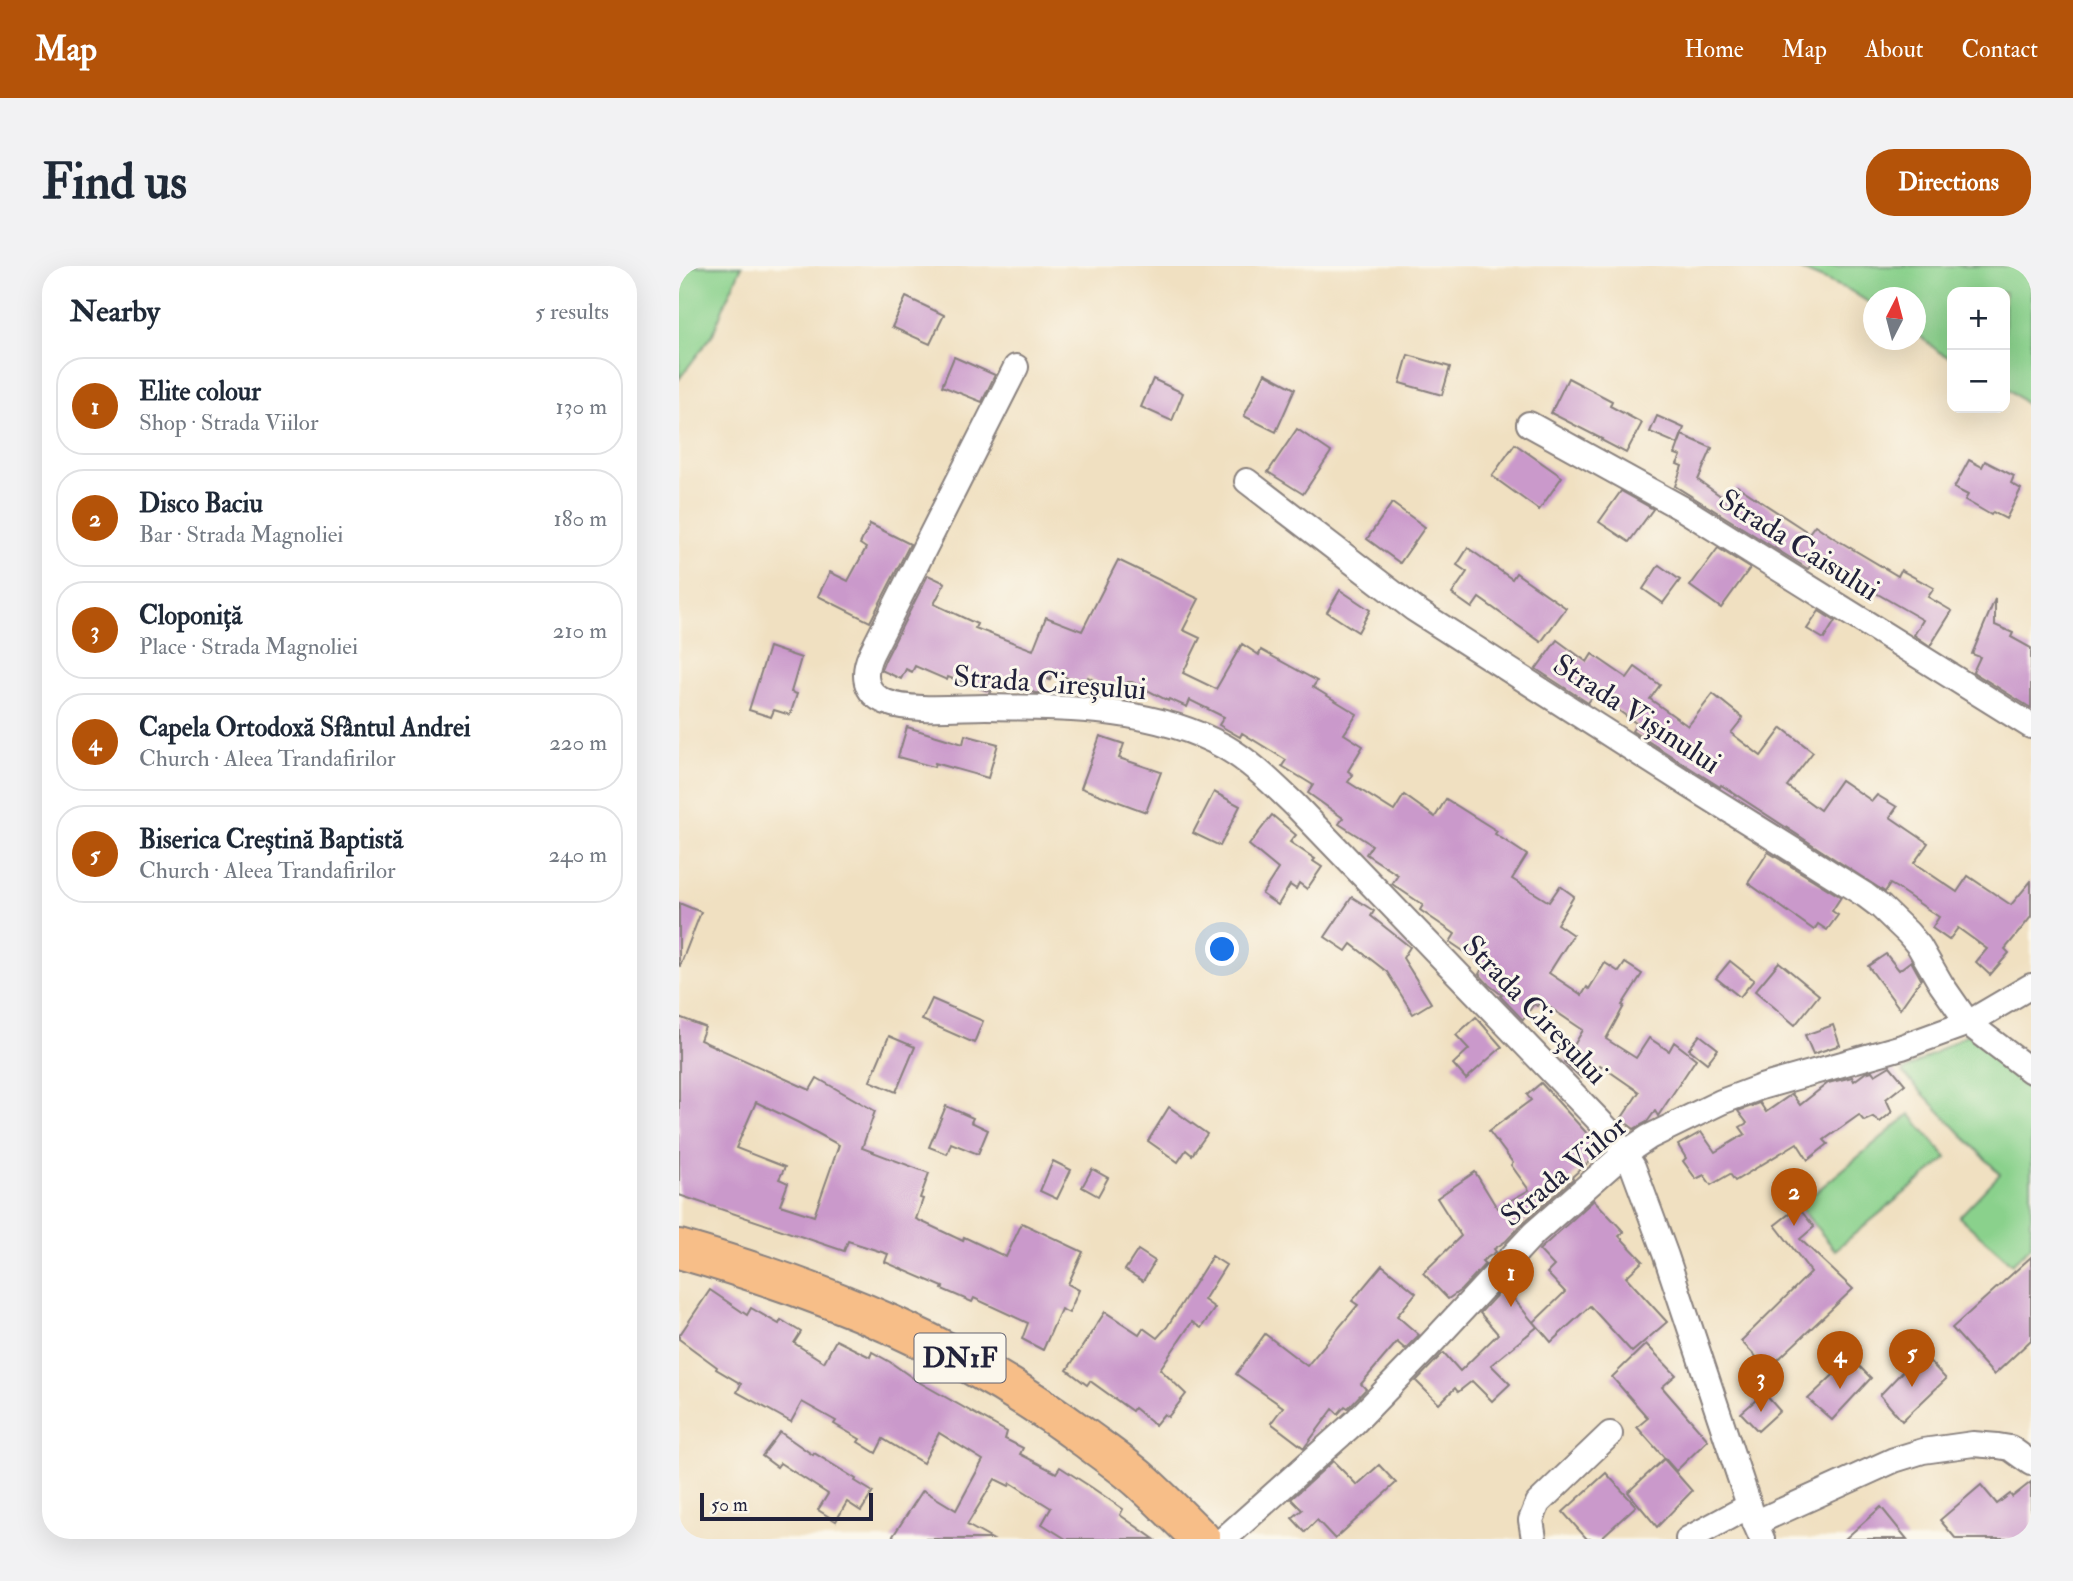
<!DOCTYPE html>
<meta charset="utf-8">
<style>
:root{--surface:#fff;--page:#f2f2f3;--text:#1f2937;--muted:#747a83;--line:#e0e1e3;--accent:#b45309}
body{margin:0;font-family:"IM FELL Double Pica",serif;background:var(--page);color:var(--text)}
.controls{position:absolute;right:21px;top:21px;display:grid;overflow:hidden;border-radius:14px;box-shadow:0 7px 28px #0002}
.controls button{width:63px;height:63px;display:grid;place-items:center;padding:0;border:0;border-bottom:2px solid var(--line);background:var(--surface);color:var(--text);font:35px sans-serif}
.compass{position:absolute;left:1184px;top:21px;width:63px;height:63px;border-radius:50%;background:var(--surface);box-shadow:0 7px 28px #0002;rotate:6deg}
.scale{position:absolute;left:21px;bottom:18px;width:173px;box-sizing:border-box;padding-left:7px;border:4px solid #22223b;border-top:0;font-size:19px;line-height:24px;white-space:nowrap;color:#22223b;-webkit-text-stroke:5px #fbf7ec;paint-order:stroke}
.you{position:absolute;left:544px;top:684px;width:24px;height:24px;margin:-18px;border:5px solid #fff;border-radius:50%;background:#1a73e8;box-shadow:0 0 0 10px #1a73e833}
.badge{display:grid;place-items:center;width:46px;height:46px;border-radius:50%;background:var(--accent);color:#fff;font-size:23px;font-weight:700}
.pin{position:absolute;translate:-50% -58px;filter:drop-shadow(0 2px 4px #0008)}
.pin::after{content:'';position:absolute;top:37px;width:24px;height:21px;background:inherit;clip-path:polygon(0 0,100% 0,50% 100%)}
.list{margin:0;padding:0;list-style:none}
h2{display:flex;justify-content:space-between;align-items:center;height:91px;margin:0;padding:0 28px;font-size:30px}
h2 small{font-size:23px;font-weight:400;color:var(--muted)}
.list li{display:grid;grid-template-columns:46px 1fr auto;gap:21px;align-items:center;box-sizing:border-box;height:98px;margin:0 14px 14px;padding:0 14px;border:2px solid var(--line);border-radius:28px}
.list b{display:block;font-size:26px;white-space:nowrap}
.list p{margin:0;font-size:23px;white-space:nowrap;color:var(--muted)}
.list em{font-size:23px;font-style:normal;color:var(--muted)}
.map{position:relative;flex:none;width:1352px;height:1273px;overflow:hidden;border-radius:28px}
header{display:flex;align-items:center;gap:42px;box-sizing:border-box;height:98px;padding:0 35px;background:var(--accent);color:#fff}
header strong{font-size:33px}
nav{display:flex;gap:38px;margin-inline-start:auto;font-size:24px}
.intro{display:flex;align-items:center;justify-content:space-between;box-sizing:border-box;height:168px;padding:0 42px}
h1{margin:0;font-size:49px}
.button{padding:18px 32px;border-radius:28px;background:var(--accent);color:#fff;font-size:24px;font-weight:700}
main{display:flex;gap:42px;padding:0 42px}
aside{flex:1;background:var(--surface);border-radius:28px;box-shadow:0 7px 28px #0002}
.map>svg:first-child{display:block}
</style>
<header>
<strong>Map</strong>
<nav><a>Home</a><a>Map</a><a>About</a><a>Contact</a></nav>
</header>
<div class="intro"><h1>Find us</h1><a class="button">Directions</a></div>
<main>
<aside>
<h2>Nearby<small>5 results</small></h2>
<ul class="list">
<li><span class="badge">1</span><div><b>Elite colour</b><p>Shop · Strada Viilor</p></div><em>130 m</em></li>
<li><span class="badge">2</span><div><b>Disco Baciu</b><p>Bar · Strada Magnoliei</p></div><em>180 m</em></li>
<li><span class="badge">3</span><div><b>Cloponiță</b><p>Place · Strada Magnoliei</p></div><em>210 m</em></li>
<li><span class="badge">4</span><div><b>Capela Ortodoxă Sfântul Andrei</b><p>Church · Aleea Trandafirilor</p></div><em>220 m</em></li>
<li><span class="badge">5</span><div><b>Biserica Creștină Baptistă</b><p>Church · Aleea Trandafirilor</p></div><em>240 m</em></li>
</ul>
</aside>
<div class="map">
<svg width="1352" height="1273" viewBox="0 0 1352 1273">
<rect width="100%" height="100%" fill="#fbf7ec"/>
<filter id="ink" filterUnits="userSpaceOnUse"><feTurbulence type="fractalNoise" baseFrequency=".0143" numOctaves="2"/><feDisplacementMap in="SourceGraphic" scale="14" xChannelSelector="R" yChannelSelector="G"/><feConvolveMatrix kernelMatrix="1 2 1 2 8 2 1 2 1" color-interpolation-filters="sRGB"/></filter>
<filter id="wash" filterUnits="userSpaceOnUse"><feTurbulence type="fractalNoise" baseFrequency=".00686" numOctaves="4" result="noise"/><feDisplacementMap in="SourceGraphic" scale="28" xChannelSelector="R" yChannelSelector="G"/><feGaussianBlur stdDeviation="1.57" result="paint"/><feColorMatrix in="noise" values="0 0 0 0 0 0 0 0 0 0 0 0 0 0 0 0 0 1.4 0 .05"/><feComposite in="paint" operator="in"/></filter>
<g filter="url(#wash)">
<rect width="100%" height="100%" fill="#f0e0c1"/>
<!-- green -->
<g fill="#8ad18c" stroke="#567a64" stroke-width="2">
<polygon points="0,0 63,0 46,37 34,68 0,113"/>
<polygon points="1113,0 1352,0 1352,142 1326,120 1326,26 1273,26 1273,93 1260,86 1237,67 1237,32 1195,32 1194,39 1170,24"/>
<polygon points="1288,768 1352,820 1352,980 1333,998 1280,951 1321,908 1223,806"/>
<polygon points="1231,848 1268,892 1156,984 1120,940"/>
</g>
<g id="blocks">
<!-- building -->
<g fill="#ca99cb" fill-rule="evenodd">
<polygon points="227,31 265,49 251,78 213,61"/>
<polygon points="729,89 771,101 763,129 721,117"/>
<polygon points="275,91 316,109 303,136 263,120"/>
<polygon points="586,107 616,123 597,166 565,150"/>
<polygon points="889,112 933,135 931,140 963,157 947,187 922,174 923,173 872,147"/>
<polygon points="474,113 504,127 493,155 462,141"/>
<polygon points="978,150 1005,162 999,178 971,166"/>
<polygon points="618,163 652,186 624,228 589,206"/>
<polygon points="1003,169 1033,182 1019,214 1049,235 1058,220 1130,267 1136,259 1155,272 1219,310 1222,304 1255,322 1249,331 1273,345 1251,380 1235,369 1244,354 1176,315 1142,291 1138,297 1135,295 1129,303 996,220 1003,200 998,198 1002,190 996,188"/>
<polygon points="836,178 883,211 860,244 813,210"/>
<polygon points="1290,194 1303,201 1306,195 1335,210 1332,217 1342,223 1327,253 1314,246 1312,249 1286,234 1289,229 1275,222"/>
<polygon points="942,225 974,243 950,276 920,256"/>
<polygon points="713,237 746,261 721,297 688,273"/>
<polygon points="191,258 231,278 191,356 139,330 151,306 169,315 187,282 181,278"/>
<polygon points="789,282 833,313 837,307 887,342 862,376 800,332 793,342 773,328 788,306 778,299"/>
<polygon points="1039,282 1071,302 1042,342 1011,320"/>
<polygon points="439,294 520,333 504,364 521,372 504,407 537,423 563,378 580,389 582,384 638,415 634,421 678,448 665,468 684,480 669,505 674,509 669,516 715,545 725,529 756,551 767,533 818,565 816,568 848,589 833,613 870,636 881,620 895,630 878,658 894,669 870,707 903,729 908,721 910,723 926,697 940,706 946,697 963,708 943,739 945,740 927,773 957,792 970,772 990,785 995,776 1017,793 979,850 976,845 968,856 955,863 942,853 960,826 921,799 917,806 909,800 902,812 885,796 904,764 861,735 858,740 855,738 844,754 821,730 823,729 810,719 800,708 805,699 771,676 776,668 741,644 744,639 713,618 719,609 687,588 693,579 660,558 664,552 629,527 634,519 603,500 607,494 563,467 561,471 540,459 545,451 511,434 508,441 490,433 489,435 453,416 449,416 442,428 409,411 405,419 374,406 371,414 367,412 361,427 356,427 317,412 312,426 269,411 268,414 236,400 233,406 227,403 222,413 202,404 206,394 249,309 266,317 255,338 298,358 296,362 354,384 367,351 403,365"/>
<polygon points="980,299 1001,314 984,337 964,323"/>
<polygon points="661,324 691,344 679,366 648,346"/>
<polygon points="1316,333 1316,359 1334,367 1332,371 1352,382 1352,442 1294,406 1301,391 1293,388"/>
<polygon points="1140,345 1156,355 1145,373 1128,363"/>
<polygon points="878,374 908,396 913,388 948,412 956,401 981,419 971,433 1009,460 1034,428 1064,452 1052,467 1082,490 1103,462 1134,486 1108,520 1141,544 1162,514 1193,535 1198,529 1218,541 1211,551 1249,577 1235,597 1278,626 1289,610 1332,639 1352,615 1352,651 1326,683 1330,687 1311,709 1297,696 1308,683 1279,662 1270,674 1253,662 1260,651 1218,622 1211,618 1206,626 1042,519 1041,521 953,465 958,458 916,427 909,437 857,403"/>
<polygon points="90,381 122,392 112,426 118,428 111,449 95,444 92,451 70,444"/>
<polygon points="228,461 284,478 286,469 319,478 309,512 256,497 255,501 219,491"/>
<polygon points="421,470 445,478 440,492 482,506 467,546 402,522"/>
<polygon points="535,526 561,540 541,580 514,567"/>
<polygon points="593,549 617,569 611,576 636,593 634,595 643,601 628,623 620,617 617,623 611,619 599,639 583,628 599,603 570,579"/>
<polygon points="1089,586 1162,631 1153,645 1159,649 1148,664 1139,658 1135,664 1069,617"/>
<polygon points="673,631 695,645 692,650 731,681 724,692 752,737 734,748 708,706 672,678 667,685 646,671"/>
<polygon points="0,637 22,646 1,700 0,699"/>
<polygon points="1207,688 1220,704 1232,695 1242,713 1221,743 1189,700"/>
<polygon points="1051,695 1075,714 1061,731 1037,712"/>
<polygon points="1100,696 1140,729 1116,759 1076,725"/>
<polygon points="253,733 304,755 295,777 243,754"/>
<path d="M0,751L26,761L21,774L131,824L138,812L196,845L183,882L250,907L241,932L244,933L237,953L284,975L285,971L327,991L343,957L404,986L389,1018L400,1024L390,1047L382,1043L364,1084L343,1073L349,1057L295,1032L293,1036L263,1023L264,1021L206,996L209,988L169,975L165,985L0,929ZM77,836L118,856L160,879L135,950L101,939L109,917L100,913L106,901L57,882Z"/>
<polygon points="797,751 823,781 787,813 774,798 790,783 777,769"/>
<polygon points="1154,759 1161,779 1134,788 1126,769"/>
<polygon points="1021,769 1039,783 1028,797 1010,783"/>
<polygon points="210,770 236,781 217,826 191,815"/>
<polygon points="1211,800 1226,818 1207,833 1213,846 1201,856 1194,851 1185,855 1180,849 1145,874 1149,878 1129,894 1118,877 1056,915 1051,908 1032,919 1025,909 1017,913 1004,895 1007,892 999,879 1022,866 1036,886 1066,868 1061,861 1068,857 1059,845 1081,837 1087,846 1113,828 1121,839 1149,817 1173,811 1175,815 1186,807 1193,805 1196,809"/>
<polygon points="862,817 923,884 893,911 894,913 845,956 827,975 815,983 817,986 803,995 806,998 782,1024 769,1033 744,1007 782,970 758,932 796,906 818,942 850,924 832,899 834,897 810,865 852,834 848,829"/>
<polygon points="267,840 294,852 292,856 309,864 299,888 272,877 268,888 250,881"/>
<polygon points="490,841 528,868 513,889 507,884 499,896 469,875"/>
<polygon points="374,895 392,904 378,933 361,925"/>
<polygon points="413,903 429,912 419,930 403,921"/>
<polygon points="915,934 945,966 940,970 964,995 947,1011 988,1056 953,1086 911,1040 872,1076 855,1056 886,1026 868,1007 875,1000 860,984"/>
<polygon points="1119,941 1135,961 1121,973 1174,1023 1089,1103 1062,1075 1132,1006 1096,959"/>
<polygon points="459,984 476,995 464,1015 446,1004"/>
<polygon points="533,990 547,999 525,1034 536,1042 522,1062 513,1056 481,1103 507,1128 489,1151 485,1148 476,1159 455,1142 453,1145 411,1115 408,1119 388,1104 426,1046 460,1068 464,1062 478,1072 488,1061"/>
<polygon points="1352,991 1352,1074 1315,1109 1273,1062"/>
<polygon points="703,999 737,1027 718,1050 740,1069 726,1083 718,1076 682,1118 687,1123 669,1142 666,1140 659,1148 654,1143 625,1182 592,1157 604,1141 557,1108 586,1068 628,1100 679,1039 673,1035"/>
<polygon points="825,1021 858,1061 812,1099 831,1118 813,1135 793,1115 779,1126 776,1122 760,1138 737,1115 763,1088 765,1087 781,1105 819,1068 801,1047"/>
<polygon points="31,1024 68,1049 72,1042 100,1058 102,1054 122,1066 115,1077 145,1096 157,1074 191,1091 193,1086 211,1096 238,1115 328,1166 326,1173 344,1182 341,1188 377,1207 381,1201 412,1221 444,1243 441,1249 475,1273 387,1273 363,1258 372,1242 332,1217 330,1220 316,1213 288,1259 313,1273 212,1273 244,1224 277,1244 304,1194 260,1167 244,1197 204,1173 197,1187 179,1176 181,1173 155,1158 157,1155 123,1136 112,1156 58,1126 62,1118 37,1103 38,1101 0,1073 0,1070"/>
<polygon points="967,1078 997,1109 983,1121 1029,1174 997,1205 958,1161 969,1152 933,1111"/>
<polygon points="1242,1086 1267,1113 1223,1155 1201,1129"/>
<polygon points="1172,1092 1192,1112 1153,1154 1129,1133"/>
<polygon points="1085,1127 1101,1145 1079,1165 1062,1147"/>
<polygon points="101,1166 134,1189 135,1187 177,1213 176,1215 194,1226 182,1245 168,1236 157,1255 139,1244 149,1228 101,1197 98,1201 83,1190"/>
<polygon points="985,1193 1013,1225 978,1261 949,1226"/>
<polygon points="654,1195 678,1219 700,1199 717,1217 656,1273 638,1254 626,1266 613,1252 623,1244 612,1233"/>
<polygon points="927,1207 957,1240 921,1273 908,1273 884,1246"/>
<polygon points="1352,1216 1352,1273 1277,1273 1261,1254 1302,1219 1318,1238 1331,1228 1333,1231"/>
<polygon points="1202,1241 1228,1273 1166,1273"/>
</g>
</g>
</g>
<g filter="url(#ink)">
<use href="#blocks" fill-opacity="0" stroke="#89817e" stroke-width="2"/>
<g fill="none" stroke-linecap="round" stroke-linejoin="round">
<defs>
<g id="street">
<path d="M337,101L192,388C183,408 185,427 207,436C232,446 279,441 307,441C386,442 475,441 546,481C572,496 593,517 615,538L931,866L954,901L987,990L1076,1257L1083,1273"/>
<polyline points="850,158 1006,244 1352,460"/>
<polyline points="568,215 735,343 1010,519 1186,629 1202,641 1229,667 1240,680 1262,718 1289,757 1352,805"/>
<polyline points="1076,1257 1215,1194 1244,1185 1294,1178 1319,1180 1331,1182 1352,1197"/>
<polyline points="545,1273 676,1156 747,1083 855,967 946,887 970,871 1042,836 1082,821 1223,781 1289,757 1352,720"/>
<polyline points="855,1273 852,1254 859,1237 931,1168"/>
<polyline points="1009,1273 1070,1240"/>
</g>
<path id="primary" d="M0,983C147,1025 283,1080 406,1172C425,1186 444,1199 461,1214C482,1233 502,1253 522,1273"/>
</defs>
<!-- street casing -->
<use href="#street" stroke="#89817e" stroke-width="28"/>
<!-- primary casing -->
<use href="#primary" stroke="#89817e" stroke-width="42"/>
<!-- street -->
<use href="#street" stroke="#fff" stroke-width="24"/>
<!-- primary -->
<use href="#primary" stroke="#f7be88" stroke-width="38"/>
</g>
</g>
<g text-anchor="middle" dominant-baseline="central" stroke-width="6" stroke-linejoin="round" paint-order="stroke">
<!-- shield labels -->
<rect fill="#fbf7ec" stroke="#636270" stroke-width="2" x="235.5" y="1067.5" width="91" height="49" rx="5"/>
<g font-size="28" font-weight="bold" fill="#22223b">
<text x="281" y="1092">DN1F</text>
</g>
<!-- street labels -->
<g font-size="30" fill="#22223b" stroke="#fbf7ec">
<text transform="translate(1120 279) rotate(32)">Strada Caisului</text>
<text transform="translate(371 417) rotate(4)">Strada Cireșului</text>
<text transform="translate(958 448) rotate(33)">Strada Vișinului</text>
<text transform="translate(856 744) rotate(46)">Strada Cireșului</text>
<text transform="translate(885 905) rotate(-40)">Strada Viilor</text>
</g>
</g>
</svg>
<div class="controls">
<button>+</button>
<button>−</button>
</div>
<svg class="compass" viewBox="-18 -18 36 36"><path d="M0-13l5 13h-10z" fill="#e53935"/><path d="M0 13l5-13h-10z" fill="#747a83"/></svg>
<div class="scale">50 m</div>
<div class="you"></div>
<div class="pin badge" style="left:832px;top:1041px">1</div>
<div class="pin badge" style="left:1115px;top:960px">2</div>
<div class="pin badge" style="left:1082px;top:1146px">3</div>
<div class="pin badge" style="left:1161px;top:1123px">4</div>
<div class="pin badge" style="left:1233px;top:1121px">5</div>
</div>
</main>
